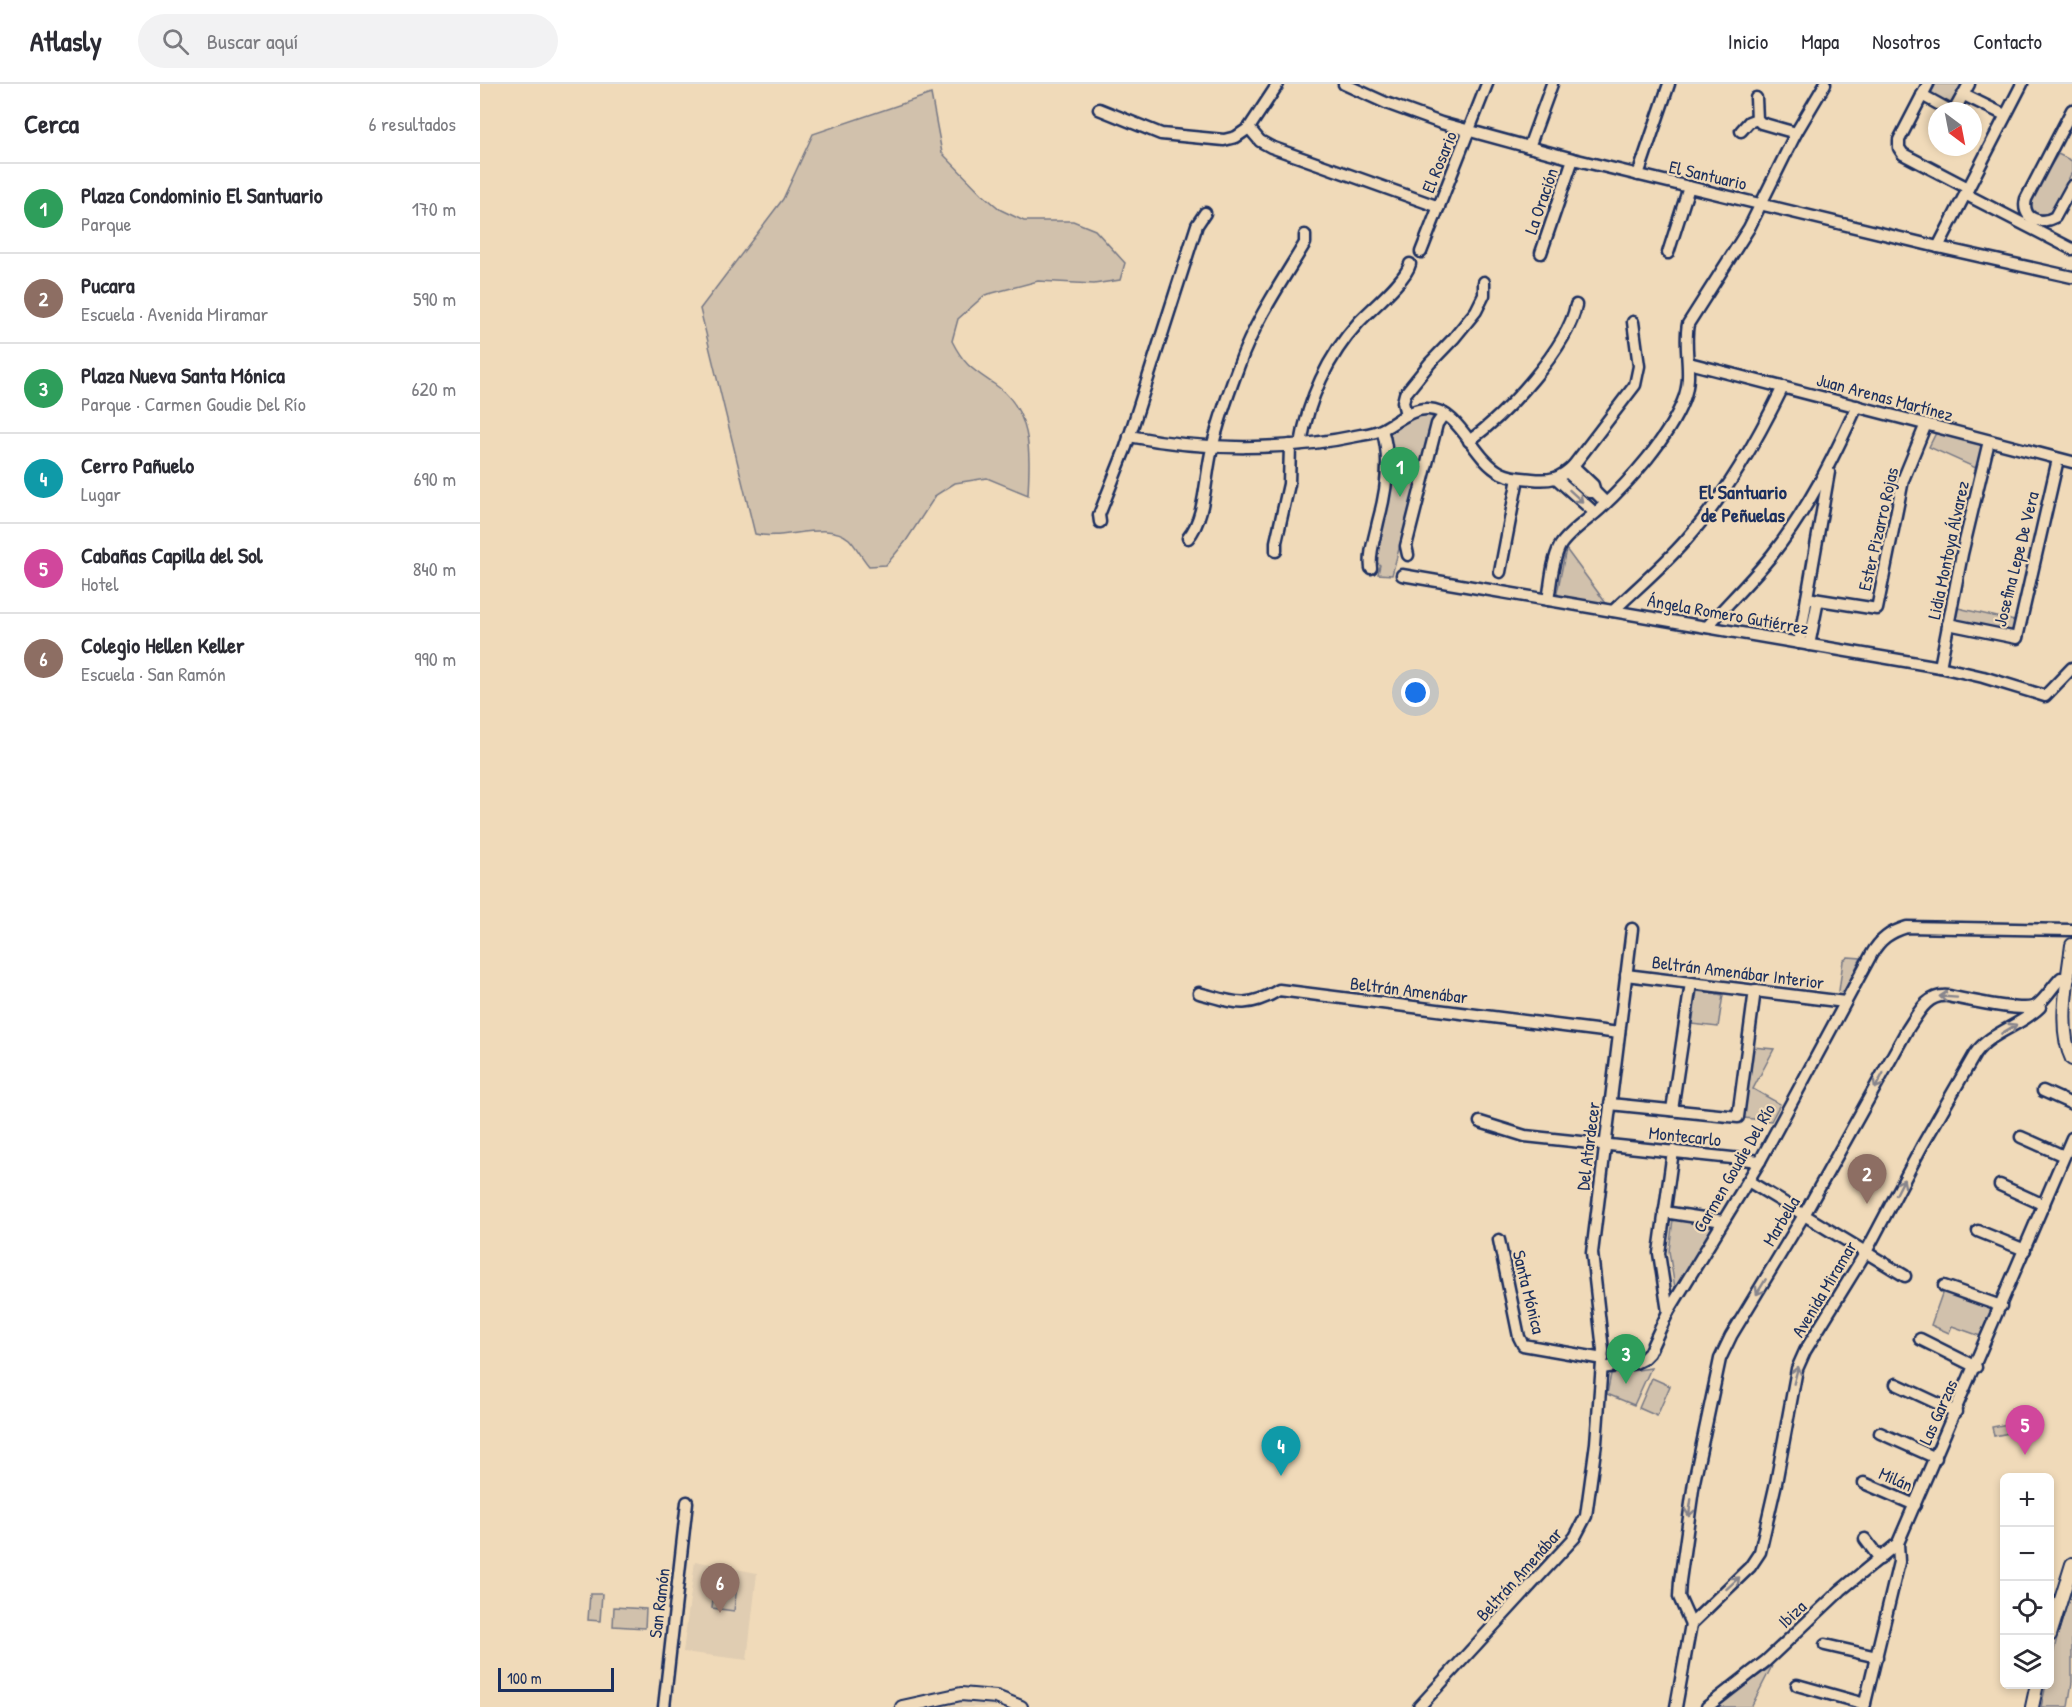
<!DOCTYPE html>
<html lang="es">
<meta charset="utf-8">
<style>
:root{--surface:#fff;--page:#f2f2f3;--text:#2b2b33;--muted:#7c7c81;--line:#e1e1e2;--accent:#7c3aed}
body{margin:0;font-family:"Patrick Hand",sans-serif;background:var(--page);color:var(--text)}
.controls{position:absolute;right:18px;bottom:18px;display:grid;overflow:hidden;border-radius:9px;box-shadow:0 3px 9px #0003}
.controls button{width:54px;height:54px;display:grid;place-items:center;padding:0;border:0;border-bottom:2px solid var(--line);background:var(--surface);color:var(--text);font:30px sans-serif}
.compass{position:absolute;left:1448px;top:18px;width:54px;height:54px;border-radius:50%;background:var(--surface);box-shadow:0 3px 9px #0003;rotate:148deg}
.scale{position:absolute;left:18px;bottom:15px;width:116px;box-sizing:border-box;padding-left:6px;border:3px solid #1b2f5e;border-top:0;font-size:16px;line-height:21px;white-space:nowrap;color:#1b2f5e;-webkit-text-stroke:4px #f0dab9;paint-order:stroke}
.you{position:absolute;left:936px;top:609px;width:21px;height:21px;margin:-15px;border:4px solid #fff;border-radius:50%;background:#1a73e8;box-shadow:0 0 0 9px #1a73e833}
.badge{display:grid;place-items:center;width:39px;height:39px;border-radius:50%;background:var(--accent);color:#fff;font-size:20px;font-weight:700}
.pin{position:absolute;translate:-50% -50px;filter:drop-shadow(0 2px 3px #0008)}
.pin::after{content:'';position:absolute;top:32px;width:21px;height:18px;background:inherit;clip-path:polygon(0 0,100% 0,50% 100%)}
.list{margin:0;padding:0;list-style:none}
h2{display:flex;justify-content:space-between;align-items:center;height:78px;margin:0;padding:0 24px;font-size:26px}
h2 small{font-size:20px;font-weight:400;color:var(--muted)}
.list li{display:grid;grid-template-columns:39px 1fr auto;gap:18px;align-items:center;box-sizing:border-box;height:90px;padding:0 24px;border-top:2px solid var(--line)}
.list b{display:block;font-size:22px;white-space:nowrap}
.list p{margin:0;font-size:20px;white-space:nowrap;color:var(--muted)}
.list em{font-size:20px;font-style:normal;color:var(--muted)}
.icon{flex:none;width:33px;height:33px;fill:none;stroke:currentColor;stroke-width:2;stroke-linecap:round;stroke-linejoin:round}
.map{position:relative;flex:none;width:1592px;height:1623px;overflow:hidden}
header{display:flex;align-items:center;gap:36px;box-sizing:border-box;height:84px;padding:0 30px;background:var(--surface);border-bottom:2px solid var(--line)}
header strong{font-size:28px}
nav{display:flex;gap:33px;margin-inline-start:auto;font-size:21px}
.search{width:420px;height:54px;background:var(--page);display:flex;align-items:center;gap:15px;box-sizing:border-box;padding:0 21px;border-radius:33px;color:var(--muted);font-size:22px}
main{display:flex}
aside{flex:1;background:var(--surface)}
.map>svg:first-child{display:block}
</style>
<header>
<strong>Atlasly</strong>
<div class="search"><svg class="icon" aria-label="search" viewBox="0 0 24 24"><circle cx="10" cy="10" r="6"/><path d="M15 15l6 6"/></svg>Buscar aquí</div>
<nav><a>Inicio</a><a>Mapa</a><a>Nosotros</a><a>Contacto</a></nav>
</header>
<main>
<aside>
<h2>Cerca<small>6 resultados</small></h2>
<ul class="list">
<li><span class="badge" style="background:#2e9e5b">1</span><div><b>Plaza Condominio El Santuario</b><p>Parque</p></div><em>170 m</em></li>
<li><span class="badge" style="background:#8d6e63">2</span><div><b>Pucara</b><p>Escuela · Avenida Miramar</p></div><em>590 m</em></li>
<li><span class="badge" style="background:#2e9e5b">3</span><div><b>Plaza Nueva Santa Mónica</b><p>Parque · Carmen Goudie Del Río</p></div><em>620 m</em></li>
<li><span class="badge" style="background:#0f9aa8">4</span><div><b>Cerro Pañuelo</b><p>Lugar</p></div><em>690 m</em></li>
<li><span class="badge" style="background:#d1479c">5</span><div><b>Cabañas Capilla del Sol</b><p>Hotel</p></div><em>840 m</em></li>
<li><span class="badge" style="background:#8d6e63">6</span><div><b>Colegio Hellen Keller</b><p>Escuela · San Ramón</p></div><em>990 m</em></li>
</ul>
</aside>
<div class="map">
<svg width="1592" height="1623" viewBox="0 0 1592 1623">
<rect width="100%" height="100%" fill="#f0dab9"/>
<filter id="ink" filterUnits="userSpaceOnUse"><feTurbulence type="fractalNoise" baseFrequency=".0167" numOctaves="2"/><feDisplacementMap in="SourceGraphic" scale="12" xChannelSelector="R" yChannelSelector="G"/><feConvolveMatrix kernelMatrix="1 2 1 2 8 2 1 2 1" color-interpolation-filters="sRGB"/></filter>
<g filter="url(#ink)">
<!-- built -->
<g fill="#e0cdb2">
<polygon points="215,1477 277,1489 267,1576 203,1568"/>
<polygon points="480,1615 503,1616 522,1623 447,1623"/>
</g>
<!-- green -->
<g fill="#d1c1ac" stroke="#767885" stroke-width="1.5">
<polygon points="1456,0 1487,0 1473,24 1447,8 1452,7"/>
<path d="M451,10L462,69L502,110L521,126L544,137H593L615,146L645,179L640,196L614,200L558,197L505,211L478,235L472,257C484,281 492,285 514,300C553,326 550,369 548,411L507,394L475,399L456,411L426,457L406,481L389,482C382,474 376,462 369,455C349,436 302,457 275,450L220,225L303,115L333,50Z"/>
<polygon points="1578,70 1592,77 1592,88 1588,96 1589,98 1569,134 1552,131 1549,115 1563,87 1568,86"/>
<polygon points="948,330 952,332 953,338 912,491 898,490 900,481 894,476 910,345 929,332"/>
<polygon points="1456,349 1503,361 1498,385 1449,363"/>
<polygon points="1086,465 1128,522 1079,512 1077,509"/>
<polygon points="1478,524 1535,537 1532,549 1475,536"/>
<polygon points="1368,873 1381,874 1363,909 1359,907 1363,877"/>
<polygon points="1217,907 1243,911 1238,943 1212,940"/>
<polygon points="1272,963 1294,965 1273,1005 1300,1020 1291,1037 1264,1034"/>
<polygon points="1197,1134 1230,1138 1233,1143 1197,1204 1195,1204 1189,1167 1193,1135"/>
<polygon points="1463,1207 1513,1225 1503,1253 1472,1242 1469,1249 1451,1241"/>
<polygon points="1171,1284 1154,1321 1127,1310 1131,1290"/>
<polygon points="1172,1294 1190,1302 1177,1332 1159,1324"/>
<polygon points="1538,1338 1539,1347 1514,1352 1512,1343"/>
<polygon points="236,1491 258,1494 254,1527 232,1524"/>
<path d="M1592,1506V1598L1588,1623H1561L1566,1601L1570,1600C1570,1568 1582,1536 1592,1506Z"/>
<polygon points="110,1510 122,1510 120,1537 108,1536"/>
<polygon points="134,1523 166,1525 165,1544 133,1542"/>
<polygon points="1292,1582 1271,1623 1235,1623"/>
</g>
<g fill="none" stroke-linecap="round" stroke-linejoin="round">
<defs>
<g id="minor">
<polyline points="864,0 906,19 961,39 1093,75 1458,163 1592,193"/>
<polyline points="1448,0 1419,56 1419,64 1423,70 1488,104"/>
<polyline points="1442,11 1471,27"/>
<polyline points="1484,11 1525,31"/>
<polyline points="1276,14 1277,35 1281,39 1316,49"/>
<polyline points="619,25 681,50 744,56 756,53 769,44 798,0"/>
<path d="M1592,26L1546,115C1541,134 1559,142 1575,133L1592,102"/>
<polyline points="1474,27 1489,0"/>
<polyline points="769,44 780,57 791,63 959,123"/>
<polyline points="1261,47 1269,38 1277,35"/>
<polyline points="1049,63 1072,0"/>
<polyline points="1158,91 1189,0"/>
<polyline points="1485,110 1592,165"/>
<polyline points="1458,163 1542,0"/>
<polyline points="941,168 1007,0"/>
<polyline points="1061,169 1093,75"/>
<polyline points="1188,169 1209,103"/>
<polyline points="1209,279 1592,378"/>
<polyline points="926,331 923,318 925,310 950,279 974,254 996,227 1004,211 1004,198"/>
<path d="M649,352C725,367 806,367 881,351C888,350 896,349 903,345C917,338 931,324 948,325C981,326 992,374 1021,389C1031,394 1041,394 1052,395C1070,397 1080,395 1093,382L1155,301L1159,282L1153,238"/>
<path d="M989,357C1025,331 1088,264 1096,221"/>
<path d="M821,360C828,316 848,272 878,239C891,225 926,196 930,180"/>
<polyline points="1093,382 1113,401 1115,408 1126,419"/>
<polyline points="1087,388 1109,408 1115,408"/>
<polyline points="1077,395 1115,429"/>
<polyline points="620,438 619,431 646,363 717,141 725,129"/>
<path d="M708,454C726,433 725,391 732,365C738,337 749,308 759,281C775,237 801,199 825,159V151"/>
<polyline points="796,467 796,458 809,400 810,361"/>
<polyline points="928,471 926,462 957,340 964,330"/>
<path d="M891,484C889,468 895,453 898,438C906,409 912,375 902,346"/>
<polyline points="1020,488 1038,394"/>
<polyline points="922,491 1460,583 1503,593 1565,612 1592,584"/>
<polyline points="1327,514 1397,525 1423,396 1446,340"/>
<path d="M1068,516C1071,499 1072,477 1080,462C1089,448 1108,436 1120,425C1150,397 1188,355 1203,317C1214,291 1203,266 1208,240L1269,144L1316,49L1345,0"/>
<path d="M1133,527C1157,504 1183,482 1205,457C1246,411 1276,358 1303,303"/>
<polyline points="1468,540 1537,554 1578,375"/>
<path d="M1227,543C1248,519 1272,496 1292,471C1328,425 1353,375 1377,322"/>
<polyline points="1319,559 1349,388"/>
<polyline points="1329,561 1338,516"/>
<polyline points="1460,583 1482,470 1509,357"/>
<polyline points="1146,891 1365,918"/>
<path d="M719,909C753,918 766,926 799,906L1139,949"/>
<polyline points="1563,1007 1592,1020"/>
<polyline points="1130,1020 1258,1033 1275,906"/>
<polyline points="1192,1026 1211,899"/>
<polyline points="1000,1038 1045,1052 1280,1077"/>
<polyline points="1541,1053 1584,1072"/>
<polyline points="1268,1097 1425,1192"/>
<polyline points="1520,1101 1564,1121"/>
<polyline points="1184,1128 1243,1137"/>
<polyline points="1498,1147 1545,1166"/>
<polyline points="1019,1156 1039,1253 1043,1261 1123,1275"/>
<polyline points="1464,1202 1521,1222"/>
<polyline points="1188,1228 1179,1169 1193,1067"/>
<polyline points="1440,1255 1496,1283"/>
<path d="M1122,1284L1155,1279L1163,1275L1169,1269L1188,1228L1280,1077L1391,871C1400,855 1410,848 1427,843L1592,846"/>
<polyline points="1416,1300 1476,1328"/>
<polyline points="1400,1349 1456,1374"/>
<polyline points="1384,1399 1435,1421"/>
<polyline points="1385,1455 1400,1475"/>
<path d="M1211,1540L1199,1513L1200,1497L1214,1398L1240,1275L1251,1252L1324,1131L1427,946C1438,930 1446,910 1468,912C1485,915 1543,929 1556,922C1566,915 1572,903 1581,894L1589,895"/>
<path d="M1211,1540L1270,1483L1280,1468L1296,1399L1317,1285L1325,1267L1386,1168L1442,1062L1495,970C1510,948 1541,942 1560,923"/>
<polyline points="1345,1561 1397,1573"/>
<polyline points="1317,1601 1385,1620"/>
<polyline points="184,1623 207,1418"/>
<polyline points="939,1623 1095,1453 1106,1432 1116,1359 1123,1266 1112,1169 1152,845"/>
<polyline points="1196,1623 1211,1540"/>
<polyline points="1227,1623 1286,1577 1361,1506 1418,1459"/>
<polyline points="1384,1623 1419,1478 1418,1459 1592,1054"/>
</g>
<g id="major">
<path d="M1592,861C1588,894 1577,945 1592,975"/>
<polyline points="1570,1551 1592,1480"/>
<polyline points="422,1623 481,1610 516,1613 541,1623"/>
<polyline points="1552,1623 1557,1600"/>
</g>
</defs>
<!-- minor casing -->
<use href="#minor" stroke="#1b2f5e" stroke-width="15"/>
<!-- major casing -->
<use href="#major" stroke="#1b2f5e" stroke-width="16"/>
<!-- minor -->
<use href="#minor" stroke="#f0dab9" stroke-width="10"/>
<!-- major -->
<use href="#major" stroke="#f0dab9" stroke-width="12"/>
</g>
<!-- one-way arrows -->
<defs><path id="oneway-shaft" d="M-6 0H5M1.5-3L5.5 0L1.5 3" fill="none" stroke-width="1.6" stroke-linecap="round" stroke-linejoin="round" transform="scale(1.5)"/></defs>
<g stroke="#86848c">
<use href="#oneway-shaft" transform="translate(1096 412) rotate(42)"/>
<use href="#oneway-shaft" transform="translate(1468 913) rotate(-176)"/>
<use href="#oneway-shaft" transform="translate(1529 945) rotate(-31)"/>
<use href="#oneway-shaft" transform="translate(1399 997) rotate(119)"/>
<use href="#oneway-shaft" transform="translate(1420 1103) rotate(-63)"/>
<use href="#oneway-shaft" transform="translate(1281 1203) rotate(121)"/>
<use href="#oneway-shaft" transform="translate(1316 1291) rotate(-75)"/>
<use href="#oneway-shaft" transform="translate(1210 1424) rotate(98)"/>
<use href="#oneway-shaft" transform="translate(1253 1499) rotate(-42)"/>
</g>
</g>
<g text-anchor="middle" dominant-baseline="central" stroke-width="4.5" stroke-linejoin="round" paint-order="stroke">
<!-- street labels -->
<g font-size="18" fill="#1b2f5e" stroke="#f0dab9">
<text transform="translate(959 78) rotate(-68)">El Rosario</text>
<text transform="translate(1228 91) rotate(13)">El Santuario</text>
<text transform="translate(1061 117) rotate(-71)">La Oración</text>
<text transform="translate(1405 313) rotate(15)">Juan Arenas Martínez</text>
<text transform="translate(1398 445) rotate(-77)">Ester Pizarro Rojas</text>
<text transform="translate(1468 466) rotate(-78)">Lidia Montoya Álvarez</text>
<text transform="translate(1536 475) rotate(-76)">Josefina Lepe De Vera</text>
<text transform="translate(1248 530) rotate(10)">Ángela Romero Gutiérrez</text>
<text transform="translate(1258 888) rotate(7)">Beltrán Amenábar Interior</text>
<text transform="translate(929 906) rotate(7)">Beltrán Amenábar</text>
<text transform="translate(1205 1052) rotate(6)">Montecarlo</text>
<text transform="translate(1108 1062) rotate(-83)">Del Atardecer</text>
<text transform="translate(1254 1084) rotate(-60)">Carmen Goudie Del Río</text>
<text transform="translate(1301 1137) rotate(-59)">Marbella</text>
<text transform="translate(1344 1205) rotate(-59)">Avenida Miramar</text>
<text transform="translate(1049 1208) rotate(76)">Santa Mónica</text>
<text transform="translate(1458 1328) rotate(-66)">Las Garzas</text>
<text transform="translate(1416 1395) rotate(24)">Milán</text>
<text transform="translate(1039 1490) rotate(-48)">Beltrán Amenábar</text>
<text transform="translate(179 1519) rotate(-83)">San Ramón</text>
<text transform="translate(1312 1530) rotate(-44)">Ibiza</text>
</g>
<!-- neighbourhood labels -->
<g font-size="20" font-weight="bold" fill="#1b2f5e" stroke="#f0dab9">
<text x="1263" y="407">El Santuario<tspan x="1263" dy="23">de Peñuelas</tspan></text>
</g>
</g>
</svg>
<div class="controls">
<button>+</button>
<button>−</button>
<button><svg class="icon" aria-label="locate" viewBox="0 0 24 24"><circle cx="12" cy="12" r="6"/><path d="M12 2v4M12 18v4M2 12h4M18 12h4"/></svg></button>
<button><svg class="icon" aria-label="layers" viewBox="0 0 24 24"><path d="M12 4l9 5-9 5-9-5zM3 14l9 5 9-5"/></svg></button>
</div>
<svg class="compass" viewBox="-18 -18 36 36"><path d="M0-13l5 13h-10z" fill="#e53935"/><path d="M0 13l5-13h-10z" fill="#7c7c81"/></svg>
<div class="scale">100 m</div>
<div class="you"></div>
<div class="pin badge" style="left:920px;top:413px;background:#2e9e5b">1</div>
<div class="pin badge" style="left:1387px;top:1120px;background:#8d6e63">2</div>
<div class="pin badge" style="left:1146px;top:1300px;background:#2e9e5b">3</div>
<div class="pin badge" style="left:801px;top:1392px;background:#0f9aa8">4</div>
<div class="pin badge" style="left:1545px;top:1371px;background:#d1479c">5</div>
<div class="pin badge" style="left:240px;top:1529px;background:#8d6e63">6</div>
</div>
</main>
